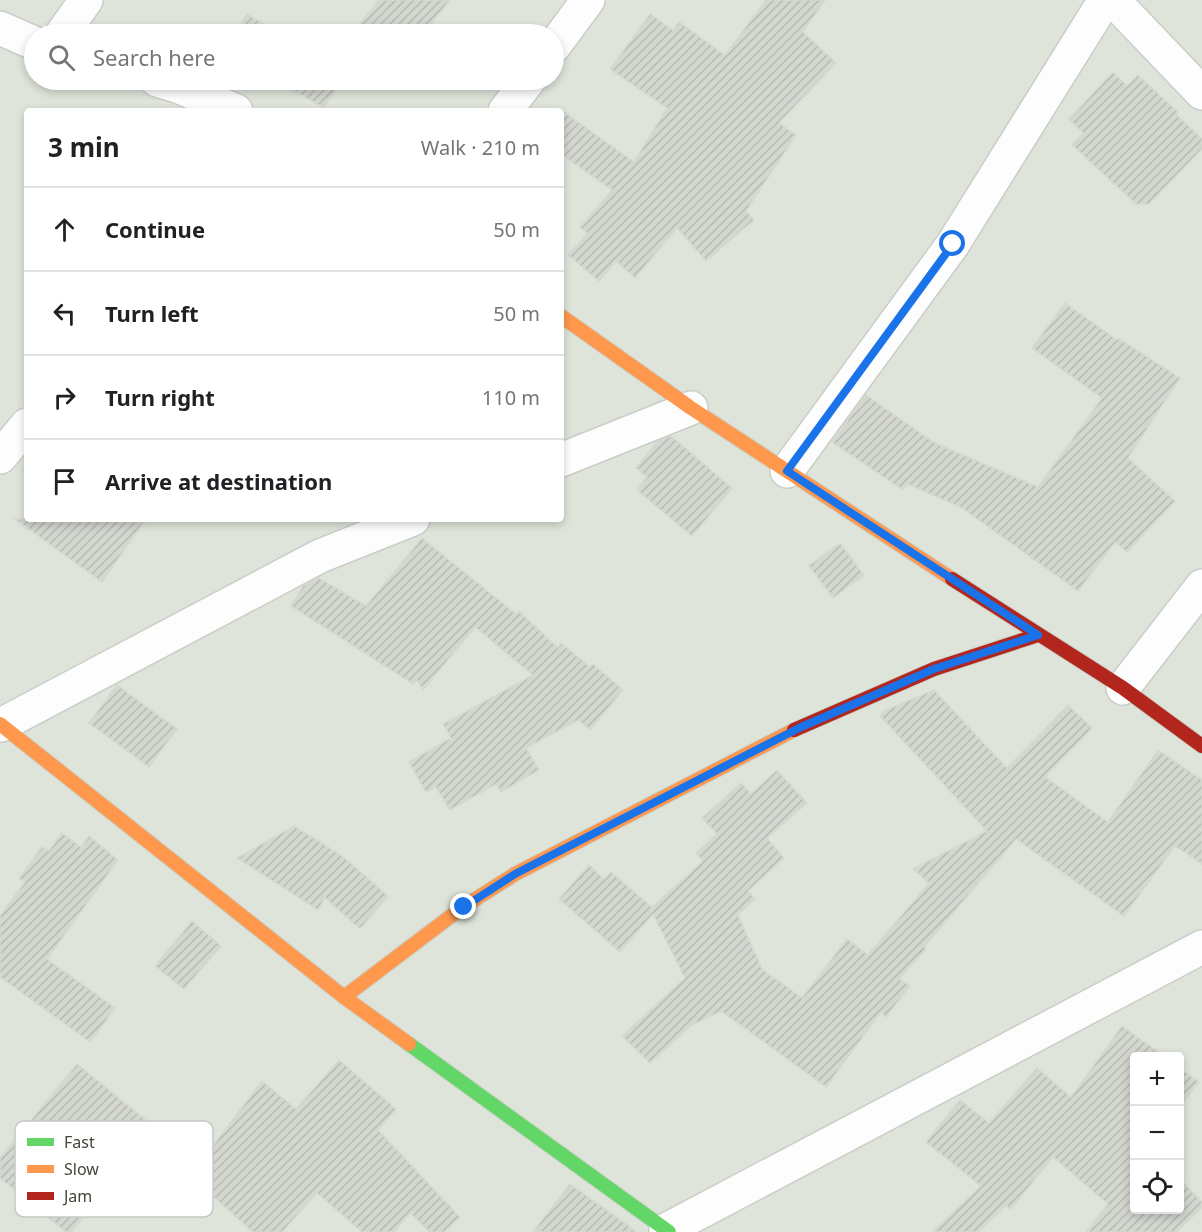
<!DOCTYPE html>
<meta charset="utf-8">
<style>
:root{--surface:#fff;--page:#f2f2f2;--text:#202124;--muted:#757577;--line:#e0e0e0}
body{margin:0;font-family:"Noto Sans",sans-serif;background:var(--page);color:var(--text)}
.controls{position:absolute;right:18px;bottom:18px;display:grid;overflow:hidden;border-radius:6px;box-shadow:0 3px 9px #0003}
.controls button{width:54px;height:54px;display:grid;place-items:center;padding:0;border:0;border-bottom:2px solid var(--line);background:var(--surface);color:var(--text);font:30px sans-serif}
.stop{position:absolute;width:18px;height:18px;margin:-14px;border:4px solid #1a73e8;border-radius:50%;background:#fff}
.stop.end{background:#1a73e8;border-color:#fff;box-shadow:0 2px 6px #0008}
.list{margin:0;padding:0;list-style:none}
h2{display:flex;justify-content:space-between;align-items:center;height:78px;margin:0;padding:0 24px;font-size:26px}
h2 small{font-size:20px;font-weight:400;color:var(--muted)}
.list li{display:grid;grid-template-columns:39px 1fr auto;gap:18px;align-items:center;box-sizing:border-box;height:84px;padding:0 24px;border-top:2px solid var(--line)}
.list b{display:block;font-size:22px;white-space:nowrap}
.list em{font-size:20px;font-style:normal;color:var(--muted)}
.icon{flex:none;width:33px;height:33px;fill:none;stroke:currentColor;stroke-width:2;stroke-linecap:round;stroke-linejoin:round}
.map{position:relative;flex:none;width:1202px;height:1232px;overflow:hidden}
.search{position:absolute;background:var(--surface);box-shadow:0 3px 9px #0003;left:24px;top:24px;width:540px;height:66px;display:flex;align-items:center;gap:15px;box-sizing:border-box;padding:0 21px;border-radius:33px;color:var(--muted);font-size:22px}
.panel{position:absolute;background:var(--surface);box-shadow:0 3px 9px #0003;left:24px;top:108px;width:540px;height:414px;border-radius:6px}
.map>svg:first-child{display:block}
</style>
<div class="map">
<svg width="1202" height="1232" viewBox="0 0 1202 1232">
<defs>
<pattern id="building-hatch" width="6" height="6" patternUnits="userSpaceOnUse" patternTransform="scale(1.5)"><rect width="6" height="6" fill="#d4d7d0"/><path d="M-1 1l2-2M0 6l6-6M5 7l2-2" fill="none" stroke="#b7bab3"/></pattern>
</defs>
<rect width="100%" height="100%" fill="#edf0eb"/>
<!-- residential -->
<path fill="#dee4d9" fill-rule="evenodd" d="M0,0H1202V1232H0ZM34,34H554V80H34ZM27,111H561V519H27ZM1134,1056H1180V1210H1134Z"/>
<!-- building -->
<g fill="url(#building-hatch)" stroke="#d5d9d1" stroke-width="1.5">
<polygon points="379,0 450,0 423,34 352,34"/>
<polygon points="766,0 825,0 803,32 836,63 779,123 796,135 746,211 754,220 706,261 677,228 635,278 616,261 599,281 568,255 587,234 580,227 612,190 561,154 561,110 634,162 667,108 610,69 650,14 673,30 679,22 725,55"/>
<polygon points="247,14 281,34 234,34"/>
<polygon points="1113,72 1127,86 1138,75 1178,112 1176,114 1202,139 1202,149 1149,204 1136,204 1072,145 1083,133 1069,119"/>
<polygon points="276,80 342,80 324,108 295,91 294,93"/>
<polygon points="1065,303 1117,340 1118,338 1180,378 1128,458 1175,501 1127,552 1115,542 1078,591 962,508 908,484 903,490 832,442 866,395 935,443 1038,487 1102,398 1032,348"/>
<polygon points="671,436 732,488 692,536 637,490 647,477 636,468 658,441"/>
<polygon points="15,519 146,519 102,582"/>
<polygon points="422,538 516,614 519,611 558,648 561,643 590,667 593,664 623,690 590,730 578,720 526,748 539,770 501,792 496,784 450,810 436,787 426,792 409,762 451,738 443,724 533,675 475,627 423,690 417,680 413,684 291,606 303,586 319,578 366,606"/>
<polygon points="840,543 864,575 833,598 809,566"/>
<polygon points="117,685 177,729 149,767 89,723"/>
<polygon points="934,690 1007,768 1068,705 1092,728 1045,777 1108,822 1158,750 1202,780 1202,864 1175,846 1124,916 1016,839 924,947 926,949 899,979 910,986 886,1017 881,1012 826,1087 721,1011 692,1025 650,1063 622,1036 685,978 653,914 620,952 559,899 589,865 604,879 611,872 652,907 703,861 696,853 717,834 702,818 741,783 751,794 777,770 807,803 767,838 784,858 748,891 755,899 738,915 762,969 802,998 847,939 868,955 929,883 913,869 987,831 880,716 886,710"/>
<polygon points="294,826 341,855 388,896 360,929 325,898 318,910 237,858"/>
<polygon points="62,833 81,847 89,836 118,860 47,959 115,1008 90,1042 0,977 0,916 25,882 19,878 42,847 49,851"/>
<polygon points="192,921 221,946 184,989 155,966"/>
<polygon points="1122,1026 1164,1056 1134,1056 1134,1209 1179,1209 1179,1178 1202,1202 1202,1208 1176,1232 1086,1232 1108,1204 1053,1157 1011,1209 1006,1206 978,1232 932,1232 981,1186 926,1142 960,1100 989,1123 1037,1068 1071,1097"/>
<polygon points="339,1060 396,1109 378,1130 460,1217 444,1232 430,1232 410,1213 394,1232 362,1232 317,1193 282,1232 253,1232 190,1176 262,1081 296,1109"/>
<polygon points="77,1064 157,1129 71,1232 66,1232 0,1178 0,1158"/>
<polygon points="1179,1068 1199,1082 1179,1108"/>
<polygon points="570,1184 637,1232 533,1232"/>
</g>
<g fill="none" stroke-linecap="round" stroke-linejoin="round">
<defs>
<g id="street">
<polyline points="1113,0 1202,93"/>
<polyline points="0,28 34,43"/>
<polyline points="62,34 86,0"/>
<polyline points="554,46 588,0"/>
<polyline points="157,80 180,87 236,111"/>
<polyline points="505,111 529,80"/>
<polyline points="0,457 27,425"/>
<polyline points="561,460 691,408"/>
<polyline points="787,471 953,244 1105,0"/>
<polyline points="1123,688 1202,586"/>
<polyline points="1,725 320,556 413,519"/>
<polyline points="666,1230 1202,947"/>
</g>
<polyline id="fast" points="409,1044 669,1232"/>
<g id="slow">
<polyline points="561,316 691,408 952,579"/>
<polyline points="0,724 344,997 409,1044"/>
<polyline points="344,997 463,907 515,874 794,730"/>
</g>
<g id="jam">
<polyline points="952,579 1123,688 1202,746"/>
<polyline points="794,730 934,669 1038,635"/>
</g>
</defs>
<!-- street casing -->
<use href="#street" stroke="#cbcec8" stroke-width="36"/>
<!-- fast casing -->
<use href="#fast" stroke="#c9d0c4" stroke-width="16"/>
<!-- slow casing -->
<use href="#slow" stroke="#c9d0c4" stroke-width="16"/>
<!-- jam casing -->
<use href="#jam" stroke="#c9d0c4" stroke-width="16"/>
<!-- street -->
<use href="#street" stroke="#fcfdfc" stroke-width="33"/>
<!-- fast -->
<use href="#fast" stroke="#63d668" stroke-width="14"/>
<!-- slow -->
<use href="#slow" stroke="#ff974d" stroke-width="14"/>
<!-- jam -->
<use href="#jam" stroke="#b3261e" stroke-width="14"/>
</g>
<g fill="none" stroke-linecap="round" stroke-linejoin="round">
<!-- route -->
<polyline stroke="#1a73e8" stroke-width="8" points="464,907 515,874 799,728 934,669 1038,635 787,471 953,244"/>
</g>
<!-- legend -->
<rect x="15" y="1121" width="198" height="96" rx="9" fill="#fff" stroke="#c5c8c3" stroke-width="1.5"/>
<rect x="27" y="1138" width="27" height="8" fill="#63d668"/>
<rect x="27" y="1165" width="27" height="8" fill="#ff974d"/>
<rect x="27" y="1192" width="27" height="8" fill="#b3261e"/>
<g font-size="16" fill="#3f4737">
<text x="64" y="1148">Fast</text>
<text x="64" y="1175">Slow</text>
<text x="64" y="1202">Jam</text>
</g>
</svg>
<div class="controls">
<button>+</button>
<button>−</button>
<button><svg class="icon" aria-label="locate" viewBox="0 0 24 24"><circle cx="12" cy="12" r="6"/><path d="M12 2v4M12 18v4M2 12h4M18 12h4"/></svg></button>
</div>
<div class="stop" style="left:953px;top:244px"></div>
<div class="stop end" style="left:464px;top:907px"></div>
<div class="search"><svg class="icon" aria-label="search" viewBox="0 0 24 24"><circle cx="10" cy="10" r="6"/><path d="M15 15l6 6"/></svg>Search here</div>
<section class="panel">
<h2>3 min<small>Walk · 210 m</small></h2>
<ul class="list">
<li><svg class="icon" aria-label="ahead" viewBox="0 0 24 24"><path d="M12 20V5M6 11l6-6 6 6"/></svg><div><b>Continue</b></div><em>50 m</em></li>
<li><svg class="icon" aria-label="left" viewBox="0 0 24 24"><path d="M17 20v-9H6M10 6l-5 5 5 5"/></svg><div><b>Turn left</b></div><em>50 m</em></li>
<li><svg class="icon" aria-label="right" viewBox="0 0 24 24"><path d="M7 20v-9h11M14 6l5 5-5 5"/></svg><div><b>Turn right</b></div><em>110 m</em></li>
<li><svg class="icon" aria-label="arrive" viewBox="0 0 24 24"><path d="M6 21V4h12l-3 4 3 4H6"/></svg><div><b>Arrive at destination</b></div></li>
</ul>
</section>
</div>
